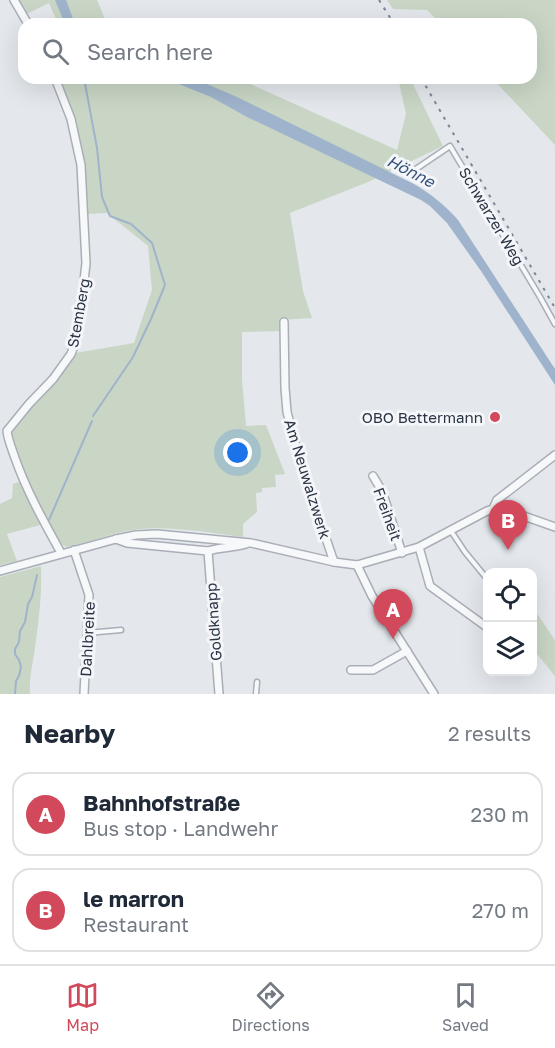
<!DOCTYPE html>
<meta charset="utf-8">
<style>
:root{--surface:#fff;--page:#f6f6f7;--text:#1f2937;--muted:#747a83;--line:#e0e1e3;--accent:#d1495b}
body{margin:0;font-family:"Golos Text",sans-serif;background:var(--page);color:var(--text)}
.controls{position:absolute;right:18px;bottom:18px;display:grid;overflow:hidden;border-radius:12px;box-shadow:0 6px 24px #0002}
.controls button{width:54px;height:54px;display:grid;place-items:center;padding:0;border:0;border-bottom:2px solid var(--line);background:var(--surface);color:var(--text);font:30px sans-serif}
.you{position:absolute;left:238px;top:453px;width:21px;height:21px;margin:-15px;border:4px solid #fff;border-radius:50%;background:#1a73e8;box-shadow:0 0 0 9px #1a73e833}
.badge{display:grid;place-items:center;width:39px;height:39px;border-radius:50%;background:var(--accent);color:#fff;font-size:20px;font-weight:700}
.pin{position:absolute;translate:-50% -50px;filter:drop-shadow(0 2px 3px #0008)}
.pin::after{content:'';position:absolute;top:32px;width:21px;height:18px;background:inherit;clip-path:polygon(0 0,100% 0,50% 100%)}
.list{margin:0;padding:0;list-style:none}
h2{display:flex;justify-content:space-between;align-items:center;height:78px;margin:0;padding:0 24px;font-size:26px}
h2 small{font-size:20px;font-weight:400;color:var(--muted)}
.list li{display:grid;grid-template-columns:39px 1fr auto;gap:18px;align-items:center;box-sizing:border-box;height:84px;margin:0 12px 12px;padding:0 12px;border:2px solid var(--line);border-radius:18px}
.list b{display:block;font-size:22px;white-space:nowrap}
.list p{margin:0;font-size:20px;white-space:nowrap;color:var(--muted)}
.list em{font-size:20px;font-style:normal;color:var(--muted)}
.icon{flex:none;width:33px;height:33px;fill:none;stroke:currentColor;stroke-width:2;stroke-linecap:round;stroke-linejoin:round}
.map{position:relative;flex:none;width:555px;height:694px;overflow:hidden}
.search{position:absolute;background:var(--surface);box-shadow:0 6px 24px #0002;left:18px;right:18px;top:18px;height:66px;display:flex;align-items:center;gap:15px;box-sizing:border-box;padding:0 21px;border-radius:18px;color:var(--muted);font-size:22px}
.sheet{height:270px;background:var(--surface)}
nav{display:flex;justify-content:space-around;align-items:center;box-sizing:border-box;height:84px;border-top:2px solid var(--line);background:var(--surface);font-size:16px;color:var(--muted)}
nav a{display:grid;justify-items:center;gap:3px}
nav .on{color:var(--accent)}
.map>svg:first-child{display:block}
</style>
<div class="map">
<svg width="555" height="694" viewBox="0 0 555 694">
<rect width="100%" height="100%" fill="#e4e7ec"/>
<!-- green -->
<g fill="#c9d6c5">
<polygon points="16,0 97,0 105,19 117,24 58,24 49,3 25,15"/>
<polygon points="387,0 555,0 555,145 492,78 531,78 531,24 441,24 427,10 393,9"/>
<path d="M57,78H237L397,150L406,114L398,78H410L443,146L368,182L290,213L303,291L312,318L280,320V331L242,332V379L246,426L266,425L285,474L275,475L276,487L262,488V492L256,493L257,512L243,524V537C212,533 171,526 140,529C115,531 92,542 67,547L63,545L59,542L39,508L11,440L12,429L75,353L134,343L152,290L148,246L107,213L86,214L83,167Z"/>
<polygon points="22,481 40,525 7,534 17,561 0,565 0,504 12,498 13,484"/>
<path d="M41,566C42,593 39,620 35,647C33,663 29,678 30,694H0V577Z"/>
<polygon points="533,608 555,640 555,676 533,649"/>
</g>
<!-- water -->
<g fill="#9fb4cc">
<polygon points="55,0 66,0 75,24 65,24"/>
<path d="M164,78H193L237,97L414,184C431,194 445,205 458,220L555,369V385L481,271L447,223L430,206L421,200L247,117L211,97Z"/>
</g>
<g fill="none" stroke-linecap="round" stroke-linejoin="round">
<!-- stream -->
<g stroke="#9fb4cc" stroke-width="2">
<polyline points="84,78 97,148 102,197 110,216 131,224 152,243 165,285 151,319 133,357 93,416"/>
<polyline points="49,520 92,421"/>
<polyline points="15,694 16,681 19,676 21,667 19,660 15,654 15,649 19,642 20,631 25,622 28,604 32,597 37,575"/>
</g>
<defs>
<g id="service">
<polyline points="413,171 450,146 540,297 555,324"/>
<polyline points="451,531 465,552 488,580"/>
<polyline points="87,633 121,630"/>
<polyline points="256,694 257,682"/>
</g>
<g id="minor">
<polyline points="14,0 28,24"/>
<path d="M55,78L71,119L81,165L86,263L83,290L75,343L71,354L53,379L29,404L7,431C8,440 12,449 15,458C27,492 44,522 61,553"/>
<polyline points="284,322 285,388 287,412 300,462 334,562"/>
<polyline points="373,476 382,491 402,553"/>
<polyline points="493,509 497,500 555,455"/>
<path d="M116,539L127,543L208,551C220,547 233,548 246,544"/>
<polyline points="419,547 430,586 488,628"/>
<polyline points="74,550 89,595 84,694"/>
<polyline points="208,551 219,694"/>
<polyline points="357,565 372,596 434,694"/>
<polyline points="0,571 116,539 136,535 157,534 251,543 334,562 357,565 419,547 487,511 496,508 501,508 555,527"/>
<polyline points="351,670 373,670 407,651"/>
</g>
</defs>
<!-- service casing -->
<use href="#service" stroke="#a9aeb7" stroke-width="7"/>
<!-- minor casing -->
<use href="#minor" stroke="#a9aeb7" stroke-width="10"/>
<!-- service -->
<use href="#service" stroke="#f7f8fa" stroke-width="4"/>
<!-- minor -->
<use href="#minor" stroke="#f7f8fa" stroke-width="7"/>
<!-- rail -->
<g stroke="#7d8696" stroke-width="2" stroke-dasharray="3 6" stroke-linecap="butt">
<polyline points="379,0 394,24"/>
<polyline points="421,78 555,308"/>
</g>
</g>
<!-- markers -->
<circle fill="#d1495b" stroke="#f4f6f9" stroke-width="2" cx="495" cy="417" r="6"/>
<g text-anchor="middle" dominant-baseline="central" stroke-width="6" stroke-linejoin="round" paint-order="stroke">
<!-- street labels -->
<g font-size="15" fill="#2b3445" stroke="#f4f6f9">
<text transform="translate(492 216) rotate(59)">Schwarzer Weg</text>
<text transform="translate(78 313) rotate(-80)">Stemberg</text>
<text transform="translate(308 479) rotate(73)">Am Neuwalzwerk</text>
<text transform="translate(388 514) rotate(70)">Freiheit</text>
<text transform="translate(213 622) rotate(-94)">Goldknapp</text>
<text transform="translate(87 639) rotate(-87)">Dahlbreite</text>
</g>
<!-- poi labels -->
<g font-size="15" fill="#2b3445" stroke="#f4f6f9" text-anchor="end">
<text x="483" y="417">OBO Bettermann</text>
</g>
<!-- water labels -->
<g font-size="16" font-style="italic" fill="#34527a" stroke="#f4f6f9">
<text transform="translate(411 171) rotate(27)">Hönne</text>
</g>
</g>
</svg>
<div class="controls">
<button><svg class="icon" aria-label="locate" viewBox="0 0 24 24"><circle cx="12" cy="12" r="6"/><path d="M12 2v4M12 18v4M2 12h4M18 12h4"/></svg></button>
<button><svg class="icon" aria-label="layers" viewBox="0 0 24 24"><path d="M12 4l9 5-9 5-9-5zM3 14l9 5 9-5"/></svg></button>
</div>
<div class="you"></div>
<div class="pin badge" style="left:393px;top:639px">A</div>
<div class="pin badge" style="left:508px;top:550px">B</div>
<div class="search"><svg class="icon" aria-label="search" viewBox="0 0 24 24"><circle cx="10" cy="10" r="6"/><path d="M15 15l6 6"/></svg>Search here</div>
</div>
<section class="sheet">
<h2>Nearby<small>2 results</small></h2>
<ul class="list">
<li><span class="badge">A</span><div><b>Bahnhofstraße</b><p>Bus stop · Landwehr</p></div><em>230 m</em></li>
<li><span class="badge">B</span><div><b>le marron</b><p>Restaurant</p></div><em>270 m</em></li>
</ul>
</section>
<nav>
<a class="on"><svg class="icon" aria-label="map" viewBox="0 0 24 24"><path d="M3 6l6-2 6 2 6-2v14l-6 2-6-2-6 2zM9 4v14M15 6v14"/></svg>Map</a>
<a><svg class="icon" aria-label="directions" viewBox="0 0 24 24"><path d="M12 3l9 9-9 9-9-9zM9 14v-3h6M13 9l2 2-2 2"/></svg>Directions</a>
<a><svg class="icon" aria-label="saved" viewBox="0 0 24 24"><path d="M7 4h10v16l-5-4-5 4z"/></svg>Saved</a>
</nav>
